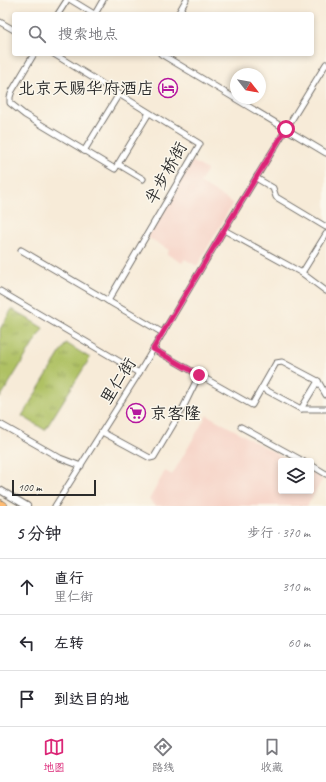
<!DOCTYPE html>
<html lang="zh">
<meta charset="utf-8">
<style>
:root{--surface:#fff;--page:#f7f7f7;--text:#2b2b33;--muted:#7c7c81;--line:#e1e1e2;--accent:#db2777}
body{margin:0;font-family:Caveat,"LXGW WenKai TC",sans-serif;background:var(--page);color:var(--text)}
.controls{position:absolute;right:12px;bottom:12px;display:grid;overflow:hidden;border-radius:4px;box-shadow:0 2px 6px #0003}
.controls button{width:36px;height:36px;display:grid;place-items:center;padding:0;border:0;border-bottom:1px solid var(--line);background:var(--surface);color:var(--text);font:20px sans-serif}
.compass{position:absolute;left:230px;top:68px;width:36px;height:36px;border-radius:50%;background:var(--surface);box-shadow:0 2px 6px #0003;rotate:121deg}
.scale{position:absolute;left:12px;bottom:10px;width:84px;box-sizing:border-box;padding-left:4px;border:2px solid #2b2b2b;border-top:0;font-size:11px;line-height:14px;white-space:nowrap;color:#2b2b2b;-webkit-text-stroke:3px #fbf7ec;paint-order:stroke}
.stop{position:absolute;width:12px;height:12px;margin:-9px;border:3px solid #db2777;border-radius:50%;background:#fff}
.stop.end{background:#db2777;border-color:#fff;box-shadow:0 1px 4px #0008}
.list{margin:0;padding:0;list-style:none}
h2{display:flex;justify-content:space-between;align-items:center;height:52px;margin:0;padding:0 16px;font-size:17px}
h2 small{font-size:13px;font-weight:400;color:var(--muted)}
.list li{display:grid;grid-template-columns:26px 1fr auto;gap:12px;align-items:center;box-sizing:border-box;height:56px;padding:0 16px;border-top:1px solid var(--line)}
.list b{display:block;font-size:15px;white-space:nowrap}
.list p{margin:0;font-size:13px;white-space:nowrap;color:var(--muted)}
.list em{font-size:13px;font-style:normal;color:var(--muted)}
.icon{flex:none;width:22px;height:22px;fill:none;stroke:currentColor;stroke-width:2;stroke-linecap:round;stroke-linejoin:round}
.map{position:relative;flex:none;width:326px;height:506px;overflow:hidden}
.search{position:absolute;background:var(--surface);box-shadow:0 2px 6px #0003;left:12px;right:12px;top:12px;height:44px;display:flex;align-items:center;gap:10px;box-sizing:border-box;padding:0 14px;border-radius:4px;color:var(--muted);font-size:15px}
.sheet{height:220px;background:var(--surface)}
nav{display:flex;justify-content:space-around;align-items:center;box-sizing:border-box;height:56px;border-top:1px solid var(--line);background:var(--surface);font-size:11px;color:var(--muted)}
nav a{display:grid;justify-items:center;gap:2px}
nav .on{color:var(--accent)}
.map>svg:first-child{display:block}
</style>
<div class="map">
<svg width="326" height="506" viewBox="0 0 326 506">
<defs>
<pattern id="park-tufts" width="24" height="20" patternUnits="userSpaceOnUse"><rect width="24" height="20" fill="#afc164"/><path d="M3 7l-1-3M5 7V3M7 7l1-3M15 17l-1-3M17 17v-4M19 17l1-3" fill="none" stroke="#8f9d53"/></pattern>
</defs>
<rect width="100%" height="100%" fill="#fbf7ec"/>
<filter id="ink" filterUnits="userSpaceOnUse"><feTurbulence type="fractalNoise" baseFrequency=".025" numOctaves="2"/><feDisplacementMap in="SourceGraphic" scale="8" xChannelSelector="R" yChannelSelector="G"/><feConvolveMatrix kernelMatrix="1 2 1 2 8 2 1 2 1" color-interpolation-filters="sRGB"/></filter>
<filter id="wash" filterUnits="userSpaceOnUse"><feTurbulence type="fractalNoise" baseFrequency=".012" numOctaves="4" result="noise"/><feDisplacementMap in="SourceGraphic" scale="16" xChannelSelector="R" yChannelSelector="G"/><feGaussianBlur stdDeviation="0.9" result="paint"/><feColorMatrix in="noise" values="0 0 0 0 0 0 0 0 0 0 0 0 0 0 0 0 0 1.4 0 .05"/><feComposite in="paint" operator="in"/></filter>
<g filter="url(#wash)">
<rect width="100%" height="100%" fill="#f7ebd8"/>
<!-- built -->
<g fill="#f6d1c5">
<polygon points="192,161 207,170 200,183 233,203 197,266 185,259 182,263 167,254 169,250 147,237"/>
<polygon points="207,415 290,461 281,461 281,491 311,491 311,472 323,479 307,506 156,506 149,500 165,471 172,475"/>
</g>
<!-- park -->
<g fill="url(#park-tufts)" stroke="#6d7648">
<polygon points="12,309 43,328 0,398 0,329"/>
<polygon points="66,343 90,358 45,430 22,416"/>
</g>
</g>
<g filter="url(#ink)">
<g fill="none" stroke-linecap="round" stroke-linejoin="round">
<defs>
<g id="minor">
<polyline points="71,0 94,14"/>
<polyline points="58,14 67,0"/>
<polyline points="95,14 103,0"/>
<polyline points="178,14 186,0"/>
<polyline points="0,22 14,30"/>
<polyline points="34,54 12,91 10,97 10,103 25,115 115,169 149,113"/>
<polyline points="54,54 200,144 108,301"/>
<polyline points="161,54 326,153"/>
<polyline points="84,151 119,94"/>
<polyline points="118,164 143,179"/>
<polyline points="256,178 273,188 276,197 326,227"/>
<polyline points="224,230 302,273 326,291"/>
<polyline points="21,250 163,333"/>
<polyline points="302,273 326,234"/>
<polyline points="0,291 139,373"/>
<polyline points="153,349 252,405 276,363 282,362 318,381 326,395"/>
<polyline points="318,381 301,409 326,409"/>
<polyline points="262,388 301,409"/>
<polyline points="0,424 60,458 81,466"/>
<polyline points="241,427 303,461"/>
<polyline points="102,432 150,458 154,457 182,410 199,375"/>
<polyline points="311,465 326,474"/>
<polyline points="55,506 139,373 224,230 326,64"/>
</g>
<polyline id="tertiary" points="0,490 27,506"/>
<polyline id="primary" points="0,504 3,506"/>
</defs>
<!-- minor casing -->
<use href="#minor" stroke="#726e68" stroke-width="7"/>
<!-- tertiary casing -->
<use href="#tertiary" stroke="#726e68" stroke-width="8"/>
<!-- primary casing -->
<use href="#primary" stroke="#726e68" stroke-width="10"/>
<!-- minor -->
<use href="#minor" stroke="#fff" stroke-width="5"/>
<!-- tertiary -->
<use href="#tertiary" stroke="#fff" stroke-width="6"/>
<!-- primary -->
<use href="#primary" stroke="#ffbb71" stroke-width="8"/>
</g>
</g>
<g fill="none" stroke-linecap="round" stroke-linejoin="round" filter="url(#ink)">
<!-- route -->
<polyline stroke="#db2777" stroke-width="5" points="199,375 153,349 224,230 286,129"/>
</g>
<!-- icons -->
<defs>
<symbol id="hotel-ring" viewBox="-11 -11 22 22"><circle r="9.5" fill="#fbf7ec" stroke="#b5179e" stroke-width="1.5"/><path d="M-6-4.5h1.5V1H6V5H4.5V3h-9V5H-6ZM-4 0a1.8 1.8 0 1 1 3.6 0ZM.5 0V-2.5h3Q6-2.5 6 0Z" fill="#b5179e"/></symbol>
<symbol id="supermarket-ring" viewBox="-11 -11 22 22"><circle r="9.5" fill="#fbf7ec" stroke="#b5179e" stroke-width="1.5"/><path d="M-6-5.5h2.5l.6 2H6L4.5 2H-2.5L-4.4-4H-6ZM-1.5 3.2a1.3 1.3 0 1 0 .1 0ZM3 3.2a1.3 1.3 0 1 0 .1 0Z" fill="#b5179e"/></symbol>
</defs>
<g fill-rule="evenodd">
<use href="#hotel-ring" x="157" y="77" width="22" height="22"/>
<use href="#supermarket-ring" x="125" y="402" width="22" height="22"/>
</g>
<g text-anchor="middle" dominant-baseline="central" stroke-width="3" stroke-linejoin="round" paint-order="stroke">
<!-- poi labels -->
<g font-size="17" fill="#2b2b2b" stroke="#fbf7ec" text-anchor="end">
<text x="154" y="88">北京天赐华府酒店</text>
<text x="150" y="413" text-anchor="start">京客隆</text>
</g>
<!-- street labels -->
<g font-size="17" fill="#2b2b2b" stroke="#fbf7ec">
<text transform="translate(166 173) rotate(-61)">半步桥街</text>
<text transform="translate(118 381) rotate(-58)">里仁街</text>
</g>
</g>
</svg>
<div class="controls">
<button><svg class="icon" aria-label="layers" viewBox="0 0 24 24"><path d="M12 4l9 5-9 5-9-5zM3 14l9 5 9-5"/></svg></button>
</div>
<svg class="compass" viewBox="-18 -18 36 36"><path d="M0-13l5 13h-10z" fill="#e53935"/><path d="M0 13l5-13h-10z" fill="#7c7c81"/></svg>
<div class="scale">100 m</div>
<div class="stop" style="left:286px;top:129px"></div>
<div class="stop end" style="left:199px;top:375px"></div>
<div class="search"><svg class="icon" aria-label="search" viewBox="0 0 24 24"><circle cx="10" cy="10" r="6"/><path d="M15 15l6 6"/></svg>搜索地点</div>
</div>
<section class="sheet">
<h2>5 分钟<small>步行 · 370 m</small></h2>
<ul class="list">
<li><svg class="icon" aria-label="ahead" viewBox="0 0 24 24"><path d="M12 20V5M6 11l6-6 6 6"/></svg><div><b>直行</b><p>里仁街</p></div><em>310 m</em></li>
<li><svg class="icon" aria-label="left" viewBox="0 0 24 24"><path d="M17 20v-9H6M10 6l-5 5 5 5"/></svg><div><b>左转</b></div><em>60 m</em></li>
<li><svg class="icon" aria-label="arrive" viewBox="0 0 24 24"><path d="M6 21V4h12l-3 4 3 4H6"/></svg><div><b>到达目的地</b></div></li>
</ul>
</section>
<nav>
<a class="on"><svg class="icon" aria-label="map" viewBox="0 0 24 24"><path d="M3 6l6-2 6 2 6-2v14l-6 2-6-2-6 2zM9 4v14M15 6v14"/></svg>地图</a>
<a><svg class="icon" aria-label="directions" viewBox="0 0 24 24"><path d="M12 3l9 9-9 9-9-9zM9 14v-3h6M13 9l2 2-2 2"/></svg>路线</a>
<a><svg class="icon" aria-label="saved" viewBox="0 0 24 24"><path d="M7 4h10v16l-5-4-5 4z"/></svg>收藏</a>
</nav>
